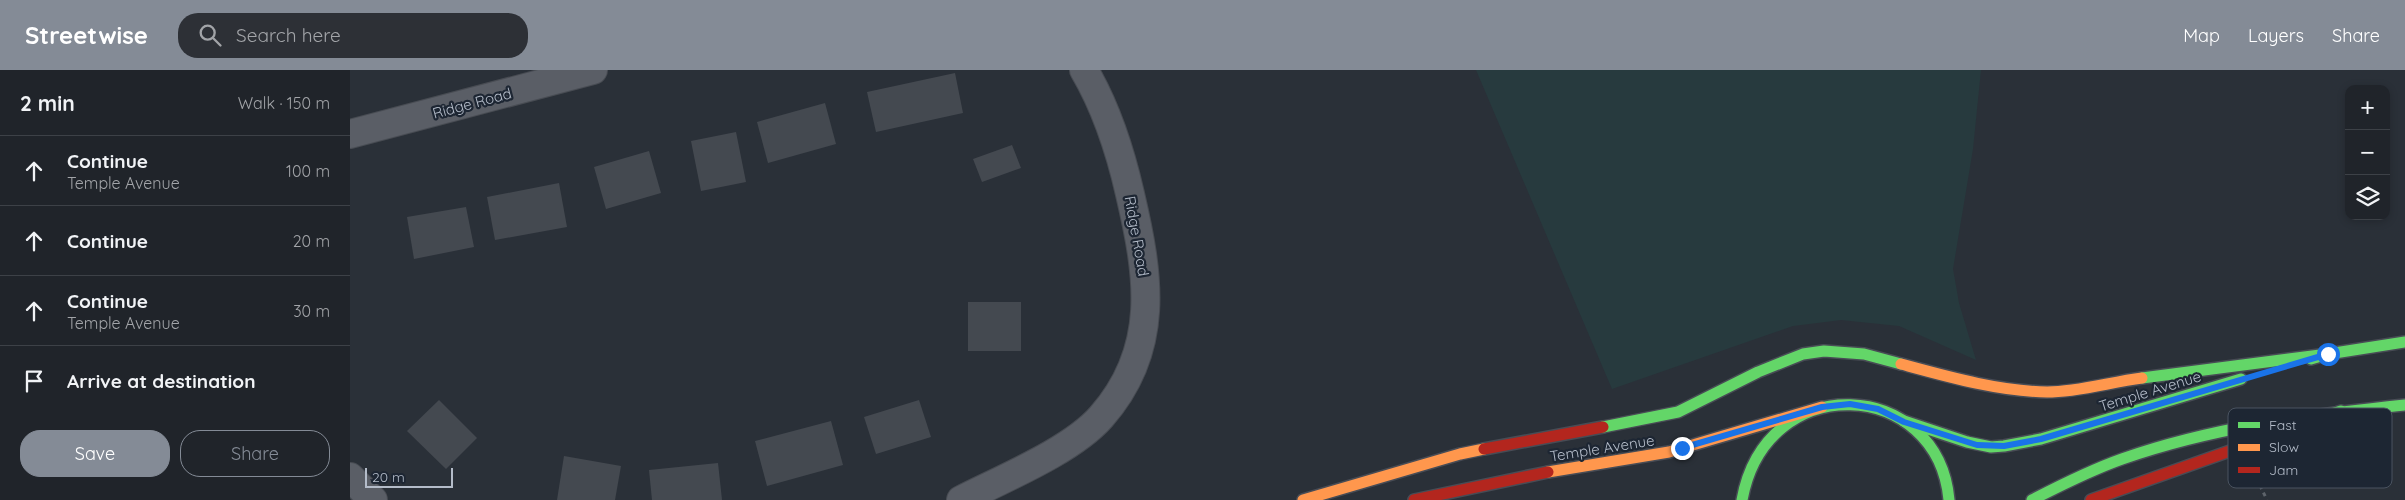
<!DOCTYPE html>
<meta charset="utf-8">
<style>
:root{--surface:#20242a;--page:#2d3036;--text:#f1f3f6;--muted:#a2a4a8;--line:#3d4147;--accent:#848b96}
body{margin:0;font-family:Quicksand,sans-serif;background:var(--page);color:var(--text)}
.controls{position:absolute;right:15px;top:15px;display:grid;overflow:hidden;border-radius:10px;box-shadow:0 2px 8px #0003}
.controls button{width:45px;height:45px;display:grid;place-items:center;padding:0;border:0;border-bottom:1px solid var(--line);background:var(--surface);color:var(--text);font:25px sans-serif}
.scale{position:absolute;left:15px;bottom:12px;width:88px;box-sizing:border-box;padding-left:5px;border:2px solid #b4bcc9;border-top:0;font-size:14px;line-height:18px;white-space:nowrap;color:#b4bcc9;-webkit-text-stroke:4px #1d2633;paint-order:stroke}
.stop{position:absolute;width:15px;height:15px;margin:-11px;border:4px solid #1a73e8;border-radius:50%;background:#fff}
.stop.end{background:#1a73e8;border-color:#fff;box-shadow:0 1px 5px #0008}
.list{margin:0;padding:0;list-style:none}
h2{display:flex;justify-content:space-between;align-items:center;height:65px;margin:0;padding:0 20px;font-size:21px}
h2 small{font-size:16px;font-weight:400;color:var(--muted)}
.list li{display:grid;grid-template-columns:32px 1fr auto;gap:15px;align-items:center;box-sizing:border-box;height:70px;padding:0 20px;border-top:1px solid var(--line)}
.list b{display:block;font-size:19px;white-space:nowrap}
.list p{margin:0;font-size:16px;white-space:nowrap;color:var(--muted)}
.list em{font-size:16px;font-style:normal;color:var(--muted)}
.actions{display:flex;gap:10px;padding:15px 20px}
.actions a{flex:1;padding:11px 0;border:1px solid var(--accent);border-radius:20px;text-align:center;font-size:18px;color:var(--accent)}
.actions .main{background:var(--accent);color:#fff}
.icon{flex:none;width:28px;height:28px;fill:none;stroke:currentColor;stroke-width:2;stroke-linecap:round;stroke-linejoin:round}
.map{position:relative;flex:none;width:2055px;height:430px;overflow:hidden}
header{display:flex;align-items:center;gap:30px;box-sizing:border-box;height:70px;padding:0 25px;background:var(--accent);color:#fff}
header strong{font-size:24px}
nav{display:flex;gap:28px;margin-inline-start:auto;font-size:18px}
.search{width:350px;height:45px;background:var(--page);display:flex;align-items:center;gap:12px;box-sizing:border-box;padding:0 18px;border-radius:20px;color:var(--muted);font-size:19px}
main{display:flex}
aside{flex:1;background:var(--surface)}
.map>svg:first-child{display:block}
</style>
<header>
<strong>Streetwise</strong>
<div class="search"><svg class="icon" aria-label="search" viewBox="0 0 24 24"><circle cx="10" cy="10" r="6"/><path d="M15 15l6 6"/></svg>Search here</div>
<nav><a>Map</a><a>Layers</a><a>Share</a></nav>
</header>
<main>
<aside>
<h2>2 min<small>Walk · 150 m</small></h2>
<ul class="list">
<li><svg class="icon" aria-label="ahead" viewBox="0 0 24 24"><path d="M12 20V5M6 11l6-6 6 6"/></svg><div><b>Continue</b><p>Temple Avenue</p></div><em>100 m</em></li>
<li><svg class="icon" aria-label="ahead" viewBox="0 0 24 24"><path d="M12 20V5M6 11l6-6 6 6"/></svg><div><b>Continue</b></div><em>20 m</em></li>
<li><svg class="icon" aria-label="ahead" viewBox="0 0 24 24"><path d="M12 20V5M6 11l6-6 6 6"/></svg><div><b>Continue</b><p>Temple Avenue</p></div><em>30 m</em></li>
<li><svg class="icon" aria-label="arrive" viewBox="0 0 24 24"><path d="M6 21V4h12l-3 4 3 4H6"/></svg><div><b>Arrive at destination</b></div></li>
</ul>
<div class="actions"><a class="main">Save</a><a>Share</a></div>
</aside>
<div class="map">
<svg width="2055" height="430" viewBox="0 0 2055 430">
<rect width="100%" height="100%" fill="#2a3038"/>
<!-- green -->
<polygon fill="#273a3e" points="1126,0 1631,0 1623,79 1603,199 1609,233 1626,290 1549,256 1491,250 1443,256 1262,319"/>
<!-- building -->
<g fill="#444950">
<polygon points="605,3 613,43 526,62 517,22"/>
<polygon points="475,33 486,74 418,93 407,52"/>
<polygon points="386,62 396,112 351,121 341,71"/>
<polygon points="662,75 671,98 632,112 623,89"/>
<polygon points="299,81 311,123 256,139 244,97"/>
<polygon points="209,113 217,157 145,170 137,127"/>
<polygon points="116,137 124,177 64,189 57,147"/>
<rect x="618" y="232" width="53" height="49"/>
<polygon points="89,330 127,368 96,399 57,361"/>
<polygon points="569,330 581,367 526,384 514,347"/>
<polygon points="481,351 493,395 417,416 405,371"/>
<polygon points="214,386 271,396 265,430 207,430"/>
<polygon points="368,393 372,430 302,430 299,400"/>
</g>
<g fill="none" stroke-linecap="round" stroke-linejoin="round">
<defs>
<g id="street">
<polyline points="0,64 243,0"/>
<polyline points="0,407 23,430"/>
<path d="M611,430C652,409 721,381 751,347C811,279 799,205 780,124C770,80 757,39 734,0"/>
</g>
<g id="fast">
<polyline points="1961,289 1978,284 2055,272"/>
<polyline points="1792,308 1978,284"/>
<polyline points="1554,351 1617,372 1641,377 1654,376 1691,369 1891,309"/>
<polyline points="1253,357 1328,342 1408,302 1453,284 1474,281 1514,284 1551,294"/>
<polyline points="1894,376 1991,341"/>
<path d="M1392,430C1416,298 1588,308 1599,430"/>
<path d="M1682,430C1711,415 1741,400 1772,389C1863,357 1959,345 2055,335"/>
</g>
<g id="slow">
<path d="M1551,294C1599,307 1648,321 1697,322C1729,322 1760,312 1792,308"/>
<polyline points="1198,402 1319,382 1472,337"/>
<polyline points="953,430 1110,384 1134,379"/>
</g>
<g id="jam">
<polyline points="1134,379 1253,357"/>
<polyline points="1064,430 1198,402"/>
<polyline points="1741,430 1894,376"/>
</g>
</defs>
<!-- street casing -->
<use href="#street" stroke="#484c53" stroke-width="30"/>
<!-- fast casing -->
<use href="#fast" stroke="#484c55" stroke-width="14"/>
<!-- slow casing -->
<use href="#slow" stroke="#484c55" stroke-width="14"/>
<!-- jam casing -->
<use href="#jam" stroke="#484c55" stroke-width="14"/>
<!-- path -->
<polyline stroke="#5d636a" stroke-width="3" stroke-dasharray="4 4" stroke-linecap="butt" points="1903,401 1917,430"/>
<!-- street -->
<use href="#street" stroke="#5a5e66" stroke-width="28"/>
<!-- fast -->
<use href="#fast" stroke="#63d668" stroke-width="11"/>
<!-- slow -->
<use href="#slow" stroke="#ff974d" stroke-width="11"/>
<!-- jam -->
<use href="#jam" stroke="#b3261e" stroke-width="11"/>
</g>
<g fill="none" stroke-linecap="round" stroke-linejoin="round">
<!-- route -->
<polyline stroke="#1a73e8" stroke-width="6" points="1332,378 1472,337 1500,334 1528,339 1554,352 1627,375 1654,376 1691,369 1978,284"/>
</g>
<g text-anchor="middle" dominant-baseline="central" stroke-width="4.5" stroke-linejoin="round" paint-order="stroke">
<!-- street labels -->
<g font-size="15" fill="#b4bcc9" stroke="#1d2633">
<text transform="translate(122 33) rotate(-15)">Ridge Road</text>
<text transform="translate(787 166) rotate(80)">Ridge Road</text>
<text transform="translate(1800 321) rotate(-17)">Temple Avenue</text>
<text transform="translate(1252 378) rotate(-9)">Temple Avenue</text>
</g>
</g>
<!-- legend -->
<rect x="1878" y="338" width="164" height="80" rx="8" fill="#1d2633" stroke="#4a5360" stroke-width="1"/>
<rect x="1888" y="352" width="22" height="6" fill="#63d668"/>
<rect x="1888" y="374" width="22" height="7" fill="#ff974d"/>
<rect x="1888" y="397" width="22" height="6" fill="#b3261e"/>
<g font-size="14" fill="#b4bcc9">
<text x="1919" y="360">Fast</text>
<text x="1919" y="382">Slow</text>
<text x="1919" y="405">Jam</text>
</g>
</svg>
<div class="controls">
<button>+</button>
<button>−</button>
<button><svg class="icon" aria-label="layers" viewBox="0 0 24 24"><path d="M12 4l9 5-9 5-9-5zM3 14l9 5 9-5"/></svg></button>
</div>
<div class="scale">20 m</div>
<div class="stop" style="left:1978px;top:284px"></div>
<div class="stop end" style="left:1332px;top:378px"></div>
</div>
</main>
